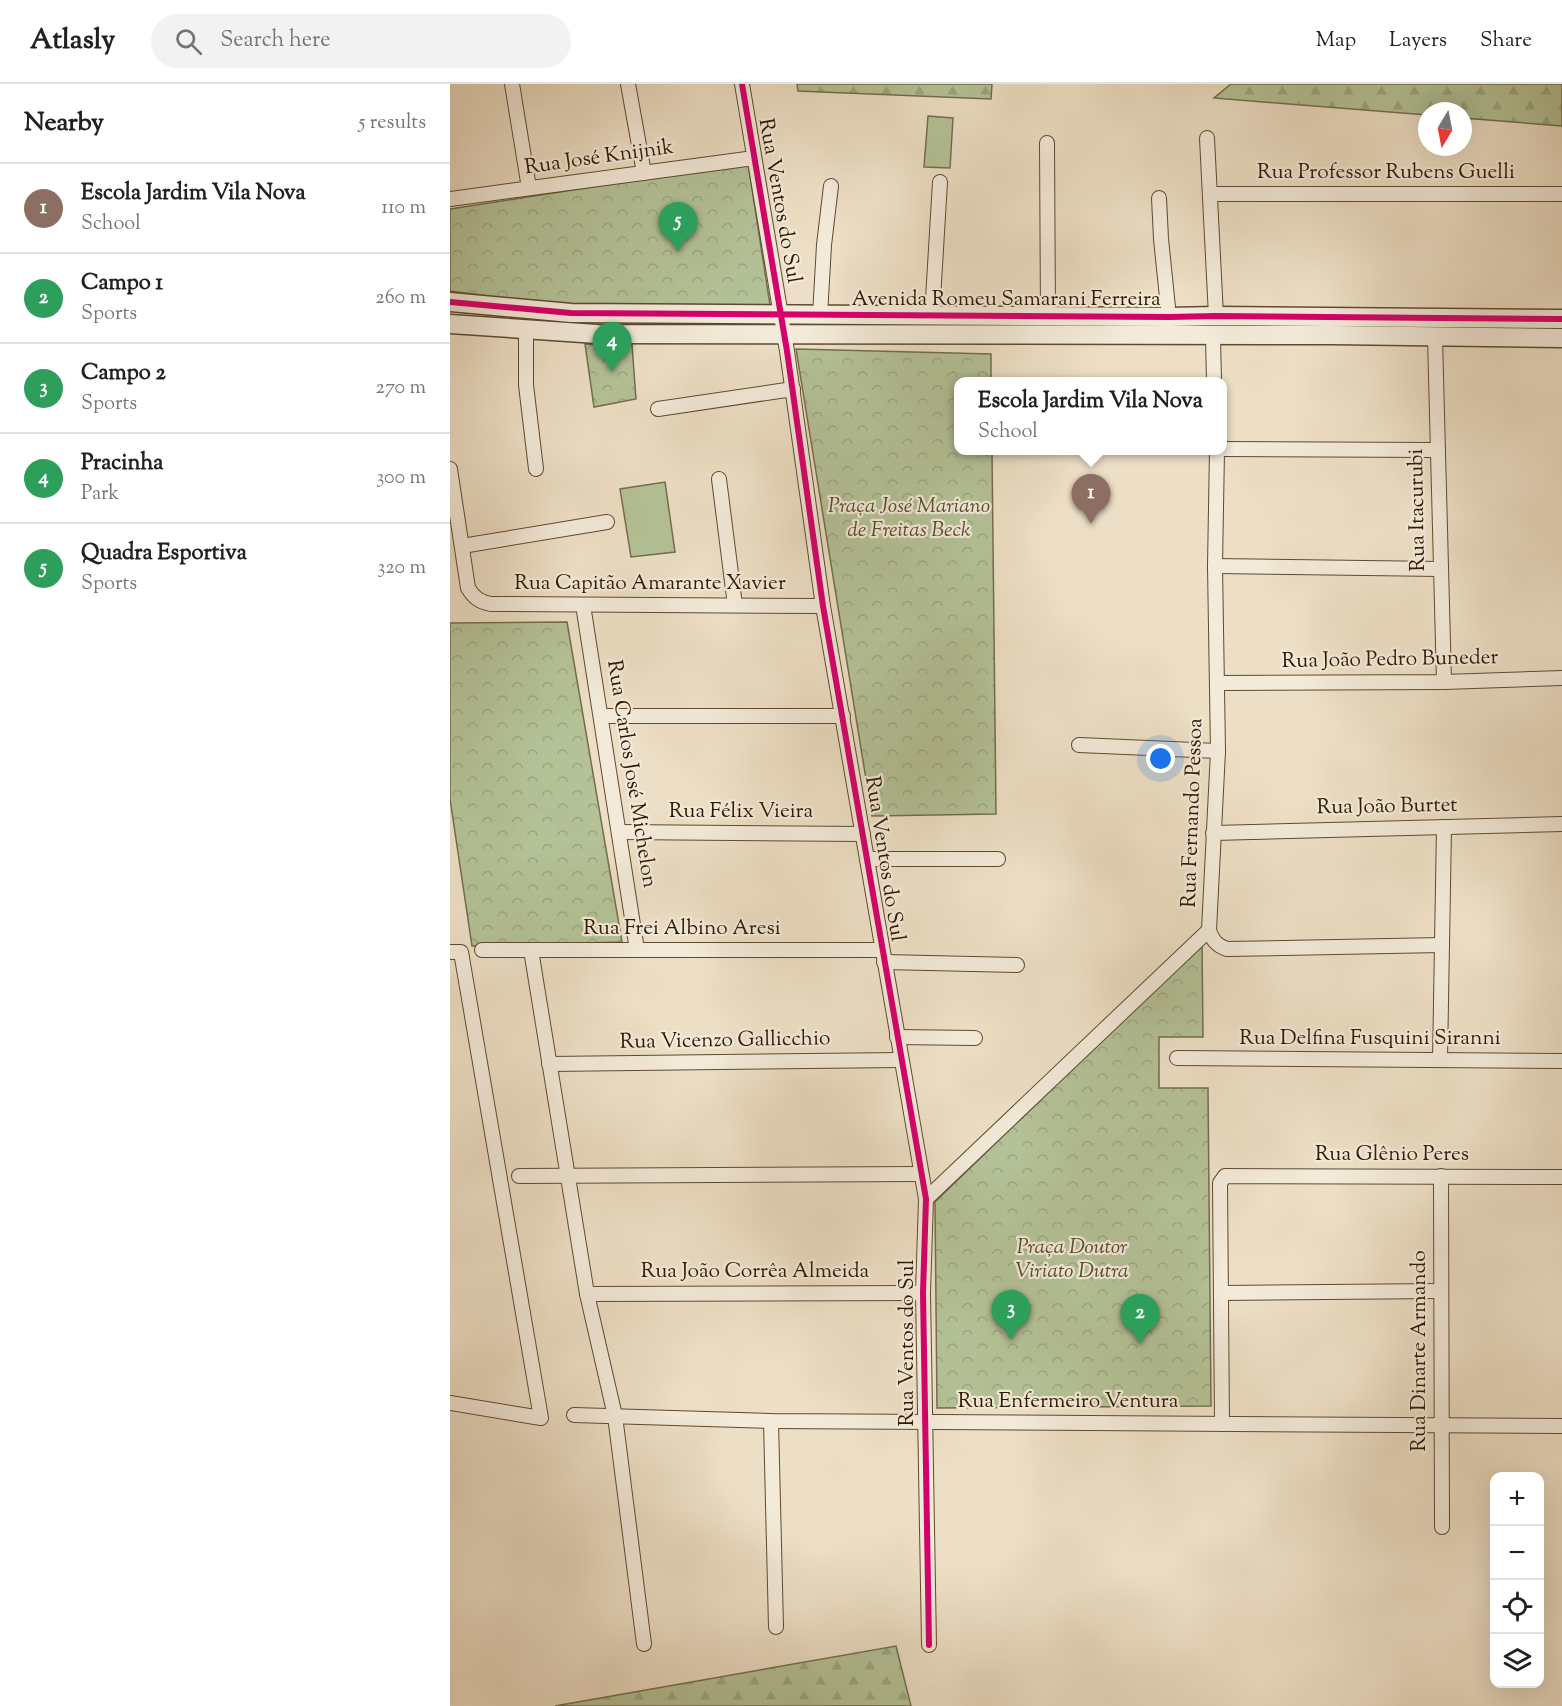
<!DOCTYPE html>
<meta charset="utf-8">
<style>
:root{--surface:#fff;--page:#f2f2f2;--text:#202124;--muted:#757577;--line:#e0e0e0;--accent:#db2777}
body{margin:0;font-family:"Sorts Mill Goudy",serif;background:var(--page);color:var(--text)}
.controls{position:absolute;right:18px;bottom:18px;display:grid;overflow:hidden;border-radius:12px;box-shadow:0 6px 24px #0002}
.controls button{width:54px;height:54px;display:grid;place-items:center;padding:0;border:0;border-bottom:2px solid var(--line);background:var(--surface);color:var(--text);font:30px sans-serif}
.compass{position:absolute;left:968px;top:18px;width:54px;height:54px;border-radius:50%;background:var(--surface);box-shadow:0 6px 24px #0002;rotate:190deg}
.you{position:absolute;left:711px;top:675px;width:21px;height:21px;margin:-15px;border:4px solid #fff;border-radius:50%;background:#1a73e8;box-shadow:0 0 0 9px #1a73e833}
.badge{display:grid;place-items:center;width:39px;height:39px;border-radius:50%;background:var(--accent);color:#fff;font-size:20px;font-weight:700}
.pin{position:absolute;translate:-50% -50px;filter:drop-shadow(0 2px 3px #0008)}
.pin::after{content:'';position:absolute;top:32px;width:21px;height:18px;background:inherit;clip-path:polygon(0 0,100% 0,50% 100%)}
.popup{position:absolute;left:504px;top:293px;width:273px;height:78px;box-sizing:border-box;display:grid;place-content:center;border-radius:12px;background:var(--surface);filter:drop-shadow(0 2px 4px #0005);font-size:20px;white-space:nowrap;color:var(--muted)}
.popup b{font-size:22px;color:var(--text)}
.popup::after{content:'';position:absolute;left:50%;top:100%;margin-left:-12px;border:12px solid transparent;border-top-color:var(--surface)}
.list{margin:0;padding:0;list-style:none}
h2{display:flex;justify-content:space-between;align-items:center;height:78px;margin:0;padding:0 24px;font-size:26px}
h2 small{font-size:20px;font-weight:400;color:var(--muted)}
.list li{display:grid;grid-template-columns:39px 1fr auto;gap:18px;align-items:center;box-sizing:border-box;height:90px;padding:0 24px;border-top:2px solid var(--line)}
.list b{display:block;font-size:22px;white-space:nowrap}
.list p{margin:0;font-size:20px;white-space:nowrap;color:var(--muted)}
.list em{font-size:20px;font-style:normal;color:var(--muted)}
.icon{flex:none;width:33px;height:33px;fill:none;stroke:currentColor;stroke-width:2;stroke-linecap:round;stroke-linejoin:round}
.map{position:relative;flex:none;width:1112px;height:1622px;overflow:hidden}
header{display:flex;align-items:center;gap:36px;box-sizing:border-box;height:84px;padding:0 30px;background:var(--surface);border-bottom:2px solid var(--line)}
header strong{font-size:28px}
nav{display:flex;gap:33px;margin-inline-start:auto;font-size:21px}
.search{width:420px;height:54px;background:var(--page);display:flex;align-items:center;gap:15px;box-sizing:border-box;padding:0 21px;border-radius:33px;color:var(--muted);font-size:22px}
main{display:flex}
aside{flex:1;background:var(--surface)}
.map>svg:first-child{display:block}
</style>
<header>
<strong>Atlasly</strong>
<div class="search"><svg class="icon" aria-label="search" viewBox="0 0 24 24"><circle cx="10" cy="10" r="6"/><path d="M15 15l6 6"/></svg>Search here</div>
<nav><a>Map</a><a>Layers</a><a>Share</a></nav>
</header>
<main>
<aside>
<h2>Nearby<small>5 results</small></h2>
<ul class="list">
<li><span class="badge" style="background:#8d6e63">1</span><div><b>Escola Jardim Vila Nova</b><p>School</p></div><em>110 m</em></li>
<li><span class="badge" style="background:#2e9e5b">2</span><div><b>Campo 1</b><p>Sports</p></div><em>260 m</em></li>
<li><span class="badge" style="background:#2e9e5b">3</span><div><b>Campo 2</b><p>Sports</p></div><em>270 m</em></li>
<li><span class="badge" style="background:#2e9e5b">4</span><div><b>Pracinha</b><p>Park</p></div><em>300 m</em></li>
<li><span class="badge" style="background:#2e9e5b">5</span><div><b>Quadra Esportiva</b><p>Sports</p></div><em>320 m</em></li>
</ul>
</aside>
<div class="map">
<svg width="1112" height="1622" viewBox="0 0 1112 1622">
<defs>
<pattern id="forest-firs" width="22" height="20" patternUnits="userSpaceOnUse" patternTransform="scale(1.5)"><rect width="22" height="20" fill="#b4c297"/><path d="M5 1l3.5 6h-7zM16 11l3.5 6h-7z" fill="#9ba680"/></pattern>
<pattern id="park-crowns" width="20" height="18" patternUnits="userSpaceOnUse" patternTransform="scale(1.5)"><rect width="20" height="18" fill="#b4c297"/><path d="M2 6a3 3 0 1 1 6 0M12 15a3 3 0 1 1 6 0" fill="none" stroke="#9ba680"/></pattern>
</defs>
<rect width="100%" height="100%" fill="#eddfc5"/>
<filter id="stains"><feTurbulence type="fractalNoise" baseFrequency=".00333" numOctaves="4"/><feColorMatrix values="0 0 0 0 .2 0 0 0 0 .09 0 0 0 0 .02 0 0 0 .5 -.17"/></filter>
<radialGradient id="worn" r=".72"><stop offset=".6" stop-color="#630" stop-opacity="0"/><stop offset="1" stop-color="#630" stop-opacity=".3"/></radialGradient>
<!-- grass -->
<g fill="#b4c297" stroke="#726e4c" stroke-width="1.5">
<polygon points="478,32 503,34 500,84 474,83"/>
<polygon points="215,398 225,468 181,473 170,405"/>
</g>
<!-- forest -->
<g fill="url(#forest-firs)" stroke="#726e4c" stroke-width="1.5">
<polygon points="347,0 542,0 541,15 348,7"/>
<polygon points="781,0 1112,0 1112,42 1013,34 1013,27 977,27 977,31 764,14"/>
<polygon points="446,1562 461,1622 105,1622"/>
</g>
<!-- park -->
<g fill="url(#park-crowns)" stroke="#726e4c" stroke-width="1.5">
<polygon points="298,79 320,221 97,220 0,207 0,125"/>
<polygon points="135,260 182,261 186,315 144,323"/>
<polygon points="346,265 541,270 541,297 509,298 509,366 542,367 546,730 422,732"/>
<polygon points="117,538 172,858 22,862 0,715 0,539"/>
<polygon points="752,859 753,953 709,953 709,1004 758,1004 761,1322 487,1324 485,1118"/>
</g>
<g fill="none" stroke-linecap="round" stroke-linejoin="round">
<defs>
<g id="minor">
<polyline points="62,0 79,104"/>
<polyline points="178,0 194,89"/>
<polyline points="292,0 337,267 373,522 476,1115 473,1209 479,1561"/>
<polyline points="757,54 766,232"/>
<polyline points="597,59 598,233"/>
<polyline points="761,110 1112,110"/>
<polyline points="709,114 711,155 719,233"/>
<polyline points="0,115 304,74"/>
<polyline points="370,232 374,161 381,102"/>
<polyline points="482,232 490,98"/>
<polyline points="76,245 76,301 86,385"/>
<polyline points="763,252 764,298"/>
<polyline points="985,253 994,598"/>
<polyline points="208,325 343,305"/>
<polyline points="773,365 988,366"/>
<path d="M767,366L765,482L768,667L759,846C762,856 767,862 777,865L992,861"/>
<path d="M0,385L18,504C24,514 30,518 41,520L373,522"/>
<polyline points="269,395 285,521"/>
<polyline points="12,462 157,438"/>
<polyline points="765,482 991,485"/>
<polyline points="133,521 187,866"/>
<polyline points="768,599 994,598 1112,594"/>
<polyline points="151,632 393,632"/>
<polyline points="629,661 768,667"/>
<polyline points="169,748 413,750"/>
<polyline points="763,749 1112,740"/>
<polyline points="417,775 548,775"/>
<polyline points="32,866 432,866"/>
<polyline points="81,866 137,1210 165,1332 194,1560"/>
<polyline points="0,868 11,868 91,1334 0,1319"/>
<polyline points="434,878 567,881"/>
<polyline points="447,953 525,954"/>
<polyline points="727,974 1112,977"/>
<polyline points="990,976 994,743"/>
<polyline points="99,980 451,976"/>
<polyline points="69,1092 471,1090"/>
<polyline points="991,1092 992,1443"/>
<polyline points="476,1115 759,846"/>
<polyline points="771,1209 991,1207"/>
<polyline points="137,1210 473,1209"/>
<polyline points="124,1331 321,1337 1112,1342"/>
<polyline points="321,1337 326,1543"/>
<polyline points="772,1340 770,1099 775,1092 1112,1093"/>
</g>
<g id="tertiary">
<polyline points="0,218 121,229 719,233 766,232 1112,235"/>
<polyline points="0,240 147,250 882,251 1112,254"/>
</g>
</defs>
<!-- minor casing -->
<use href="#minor" stroke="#5e4a32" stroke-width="16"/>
<!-- tertiary casing -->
<use href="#tertiary" stroke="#5e4a32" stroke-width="21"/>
<!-- minor -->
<use href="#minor" stroke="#f3ead9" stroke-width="14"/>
<!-- tertiary -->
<use href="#tertiary" stroke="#f3ead9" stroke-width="18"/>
<defs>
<g id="cycleway">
<polyline points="292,0 337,267 373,522 476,1115 473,1209 479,1561"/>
<polyline points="0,218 121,229 719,233 766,232 1112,235"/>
</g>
</defs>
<!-- cycleway casing -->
<use href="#cycleway" stroke="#f3ead9" stroke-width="10"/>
<!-- cycleway -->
<use href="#cycleway" stroke="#d6006c" stroke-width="6"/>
</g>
<g text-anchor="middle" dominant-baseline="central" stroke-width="4.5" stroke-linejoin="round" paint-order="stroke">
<!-- street labels -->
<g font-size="21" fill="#2f1901" stroke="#f3ead9">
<text transform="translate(149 74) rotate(-8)">Rua José Knijnik</text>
<text x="936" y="89">Rua Professor Rubens Guelli</text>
<text transform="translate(329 117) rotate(80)">Rua Ventos do Sul</text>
<text x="556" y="216">Avenida Romeu Samarani Ferreira</text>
<text transform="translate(968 426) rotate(-91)">Rua Itacurubi</text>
<text x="200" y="500">Rua Capitão Amarante Xavier</text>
<text transform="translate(940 576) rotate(-1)">Rua João Pedro Buneder</text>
<text transform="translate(181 690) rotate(81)">Rua Carlos José Michelon</text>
<text transform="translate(937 723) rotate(-1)">Rua João Burtet</text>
<text x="291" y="728">Rua Félix Vieira</text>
<text transform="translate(743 729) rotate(-88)">Rua Fernando Pessoa</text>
<text transform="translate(434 775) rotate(81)">Rua Ventos do Sul</text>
<text x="232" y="845">Rua Frei Albino Aresi</text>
<text x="920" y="955">Rua Delfina Fusquini Siranni</text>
<text transform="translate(275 957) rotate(-1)">Rua Vicenzo Gallicchio</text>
<text x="942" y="1071">Rua Glênio Peres</text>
<text x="305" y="1188">Rua João Corrêa Almeida</text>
<text transform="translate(458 1259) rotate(-90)">Rua Ventos do Sul</text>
<text transform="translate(970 1267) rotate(-90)">Rua Dinarte Armando</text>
<text x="618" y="1318">Rua Enfermeiro Ventura</text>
</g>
<!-- park labels -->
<g font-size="21" font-style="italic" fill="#574c2e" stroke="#f3ead9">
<text x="459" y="423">Praça José Mariano<tspan x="459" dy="24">de Freitas Beck</tspan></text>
<text x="622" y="1164">Praça Doutor<tspan x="622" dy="24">Viriato Dutra</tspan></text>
</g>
</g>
<rect width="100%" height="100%" filter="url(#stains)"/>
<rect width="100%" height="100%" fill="url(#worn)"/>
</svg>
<div class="controls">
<button>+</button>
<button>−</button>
<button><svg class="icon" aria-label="locate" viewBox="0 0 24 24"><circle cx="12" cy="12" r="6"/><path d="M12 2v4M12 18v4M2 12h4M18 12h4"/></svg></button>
<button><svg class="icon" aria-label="layers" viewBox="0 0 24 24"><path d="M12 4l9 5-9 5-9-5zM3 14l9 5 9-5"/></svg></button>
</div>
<svg class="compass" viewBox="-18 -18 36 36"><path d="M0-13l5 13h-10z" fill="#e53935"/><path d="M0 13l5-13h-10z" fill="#757577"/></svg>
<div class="you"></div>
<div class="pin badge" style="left:641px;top:440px;background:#8d6e63">1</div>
<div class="popup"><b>Escola Jardim Vila Nova</b>School</div>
<div class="pin badge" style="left:690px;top:1260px;background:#2e9e5b">2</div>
<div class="pin badge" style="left:561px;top:1256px;background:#2e9e5b">3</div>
<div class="pin badge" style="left:162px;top:288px;background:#2e9e5b">4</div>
<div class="pin badge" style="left:228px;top:168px;background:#2e9e5b">5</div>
</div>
</main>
